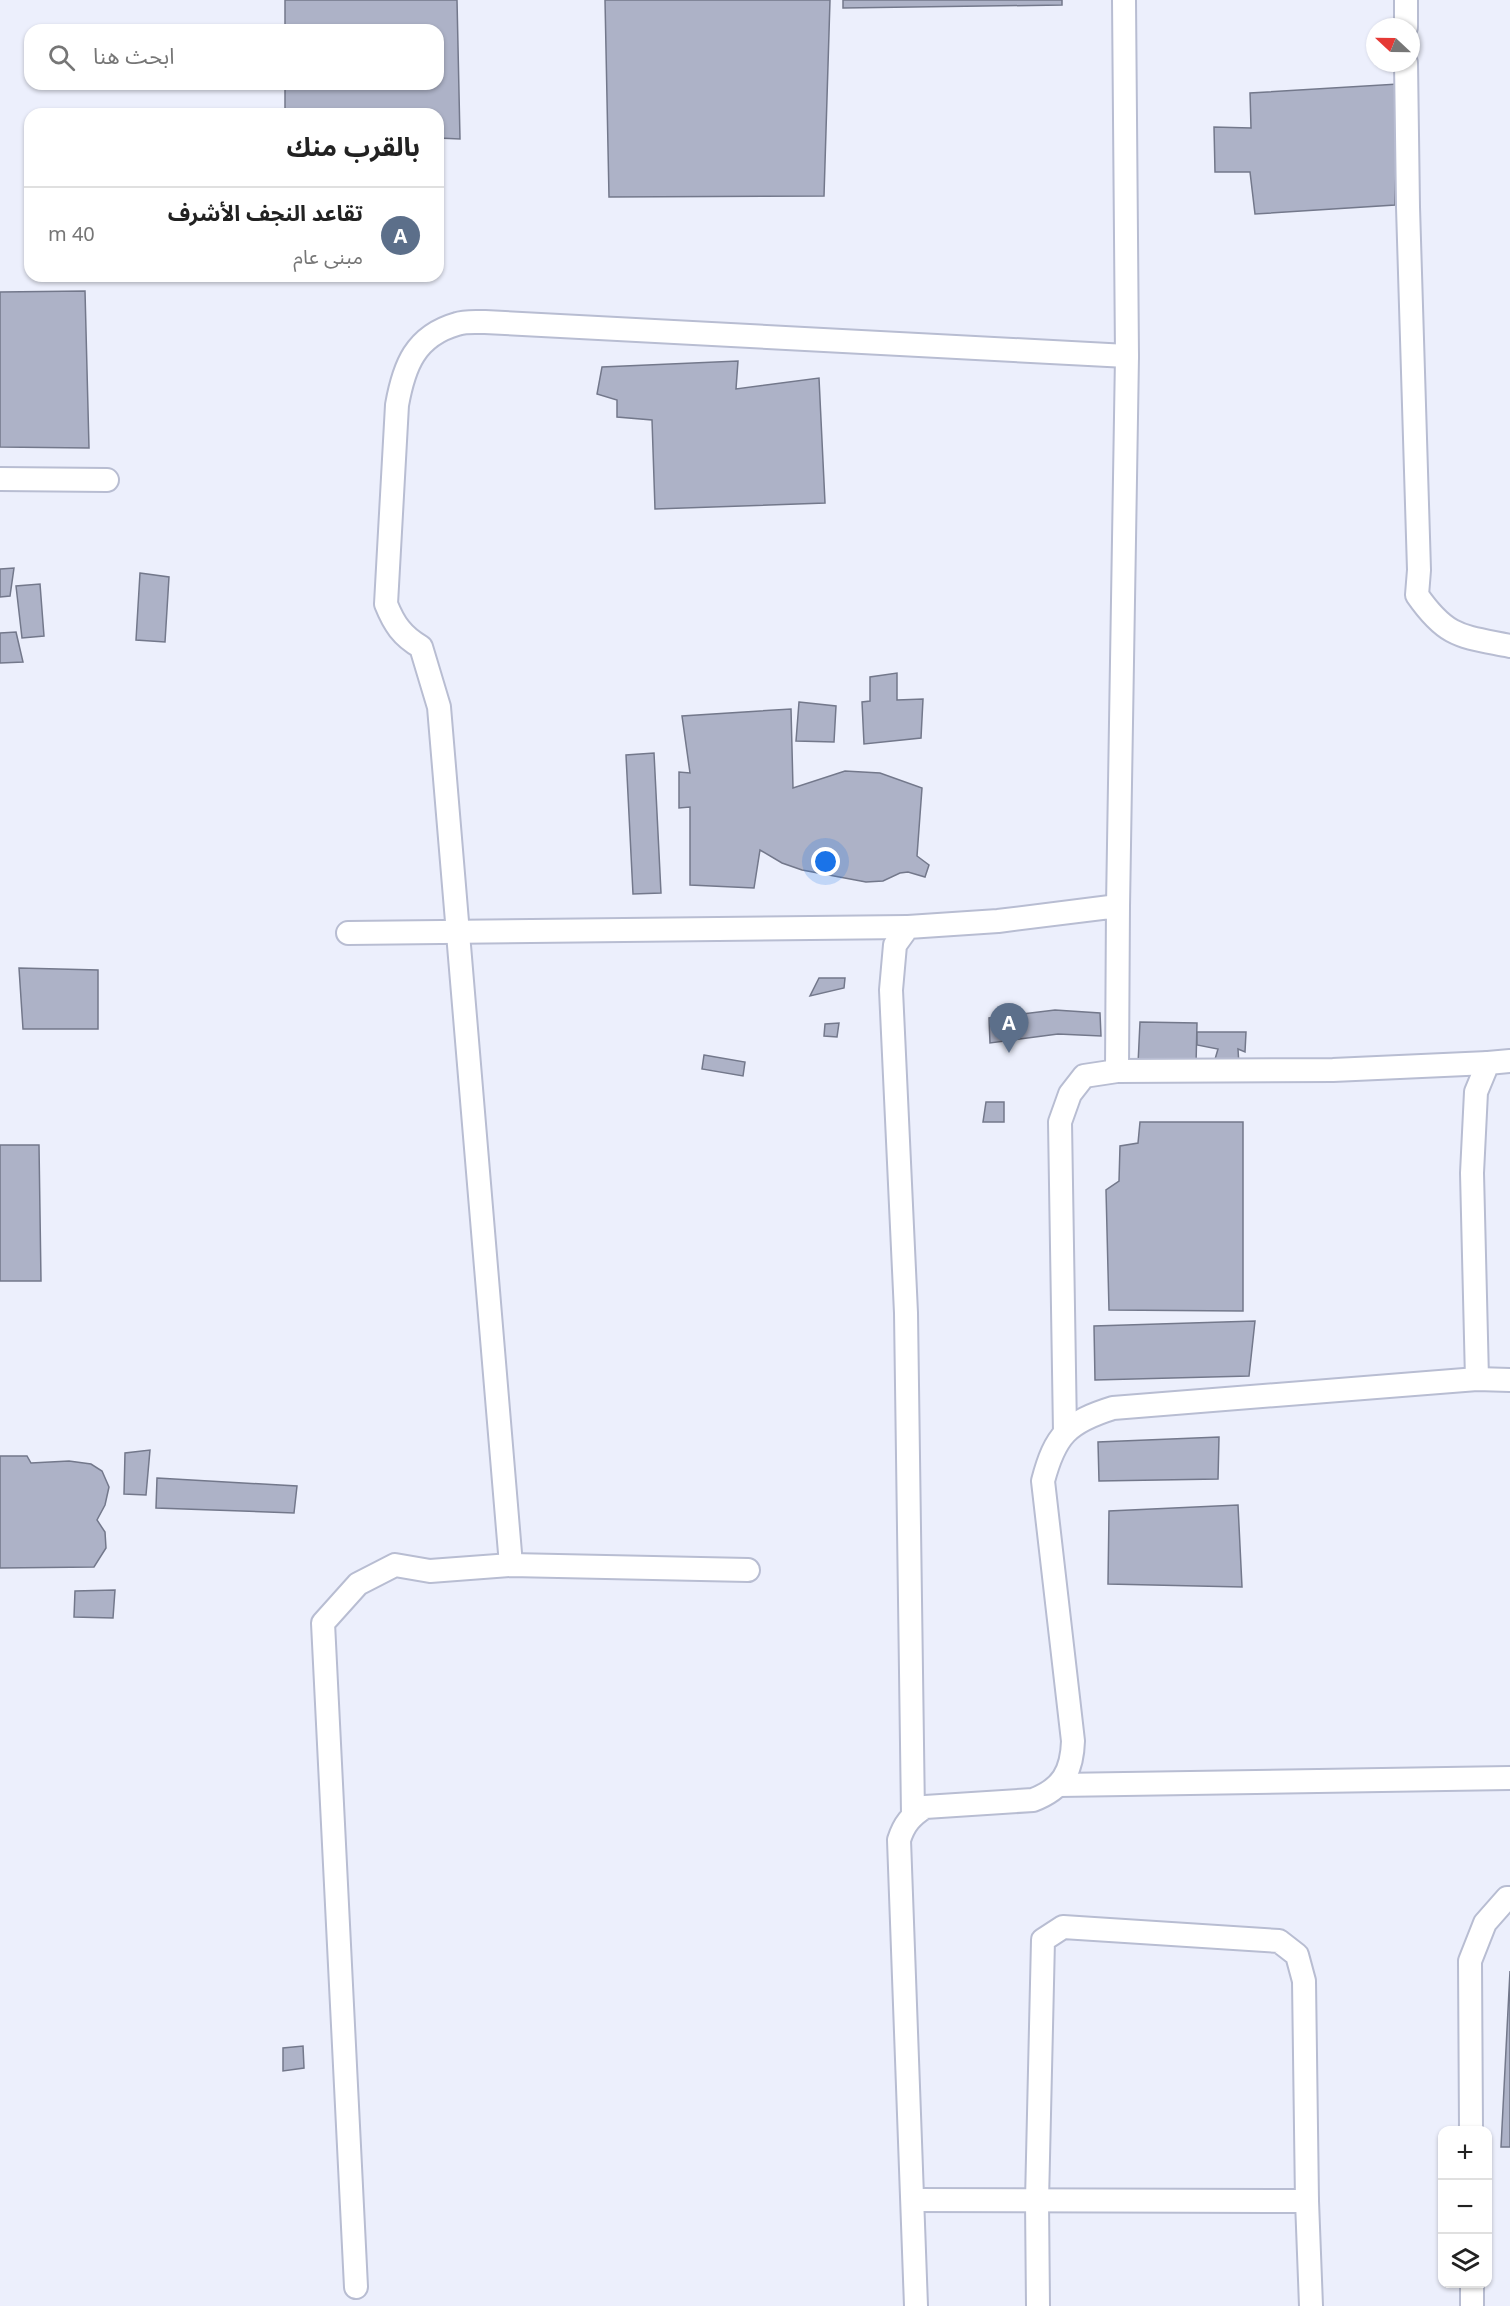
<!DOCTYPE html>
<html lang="ar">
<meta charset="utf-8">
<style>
:root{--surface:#fff;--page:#f6f6f6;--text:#222;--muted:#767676;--line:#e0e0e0;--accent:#7c3aed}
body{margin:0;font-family:Georgia,"Noto Sans Arabic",serif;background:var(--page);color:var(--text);direction:rtl}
.controls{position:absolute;right:18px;bottom:18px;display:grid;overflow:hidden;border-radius:12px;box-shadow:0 2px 4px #0004}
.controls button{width:54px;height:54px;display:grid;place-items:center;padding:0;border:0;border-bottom:2px solid var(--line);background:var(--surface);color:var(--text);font:30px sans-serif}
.compass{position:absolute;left:1366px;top:18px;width:54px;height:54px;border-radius:50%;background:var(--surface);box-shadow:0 2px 4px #0004;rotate:292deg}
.you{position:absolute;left:826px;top:862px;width:21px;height:21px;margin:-15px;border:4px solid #fff;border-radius:50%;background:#1a73e8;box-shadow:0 0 0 9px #1a73e833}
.badge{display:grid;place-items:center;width:39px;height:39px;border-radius:50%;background:var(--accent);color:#fff;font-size:20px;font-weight:700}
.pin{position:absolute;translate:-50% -50px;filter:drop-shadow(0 2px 3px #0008)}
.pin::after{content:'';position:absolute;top:32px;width:21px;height:18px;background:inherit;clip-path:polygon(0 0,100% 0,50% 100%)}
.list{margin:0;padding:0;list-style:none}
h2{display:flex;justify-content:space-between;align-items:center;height:78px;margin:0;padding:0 24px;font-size:26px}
h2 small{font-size:20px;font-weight:400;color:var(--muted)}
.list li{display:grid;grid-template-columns:39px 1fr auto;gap:18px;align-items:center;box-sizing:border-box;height:96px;padding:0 24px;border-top:2px solid var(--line)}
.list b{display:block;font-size:22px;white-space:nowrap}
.list p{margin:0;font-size:20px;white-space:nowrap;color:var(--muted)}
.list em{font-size:20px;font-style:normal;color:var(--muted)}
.icon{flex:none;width:33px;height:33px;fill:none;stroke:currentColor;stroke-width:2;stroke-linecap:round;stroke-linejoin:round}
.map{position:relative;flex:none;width:1510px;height:2306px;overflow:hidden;direction:ltr}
.search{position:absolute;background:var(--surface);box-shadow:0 2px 4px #0004;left:24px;top:24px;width:420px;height:66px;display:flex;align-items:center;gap:15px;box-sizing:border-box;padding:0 21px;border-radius:18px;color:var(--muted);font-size:22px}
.panel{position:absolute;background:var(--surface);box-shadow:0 2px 4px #0004;left:24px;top:108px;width:420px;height:174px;border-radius:18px;direction:rtl}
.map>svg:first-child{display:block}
</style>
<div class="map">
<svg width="1510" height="2306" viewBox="0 0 1510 2306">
<rect width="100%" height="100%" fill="#eceffc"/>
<!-- building -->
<g fill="#adb2c7" stroke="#73788b" stroke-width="1.5">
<polygon points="285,0 457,0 460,139 438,138 438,114 285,114 285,84 438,84 438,30 285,30"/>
<polygon points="605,0 830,0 824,196 609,197"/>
<polygon points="843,0 1062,0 1062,5 843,8"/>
<polygon points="1398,84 1395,205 1255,214 1250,172 1215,172 1214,127 1251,128 1250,93"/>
<polygon points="85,291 89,448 0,447 0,292"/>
<polygon points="738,361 736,389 819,378 825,503 655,509 652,420 617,417 617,400 597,394 602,367"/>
<polygon points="14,568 10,596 0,597 0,569"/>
<polygon points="140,573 169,577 165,642 136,640"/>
<polygon points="40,584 44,636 22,638 16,586"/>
<polygon points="16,632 23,662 0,663 0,633"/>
<polygon points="897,673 897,700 923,699 921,738 864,744 862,702 870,701 870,677"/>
<polygon points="799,702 836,706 834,742 796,741"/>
<polygon points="791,709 793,788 845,771 880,773 922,788 917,856 929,865 925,877 908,872 900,873 883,881 866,882 802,870 782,863 760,850 754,888 690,885 690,807 679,808 679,772 690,773 682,716"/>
<polygon points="654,753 661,893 633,894 626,755"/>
<polygon points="19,968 98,970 98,1029 23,1029"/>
<polygon points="819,978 845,978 844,988 810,996"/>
<polygon points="1055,1010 1100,1013 1101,1036 1058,1034 990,1043 989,1018"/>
<polygon points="1140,1022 1197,1023 1196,1065 1138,1064"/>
<polygon points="839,1023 837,1037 824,1036 825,1024"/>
<polygon points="1197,1032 1246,1032 1245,1052 1238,1049 1239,1066 1213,1066 1218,1049 1197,1045"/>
<polygon points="704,1055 745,1062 743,1076 702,1069"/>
<polygon points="986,1102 1004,1102 1004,1122 983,1122"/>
<polygon points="1140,1122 1243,1122 1243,1311 1109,1310 1106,1190 1119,1181 1120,1146 1138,1143"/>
<polygon points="0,1145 39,1145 41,1281 0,1281"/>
<polygon points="1255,1321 1249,1376 1095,1380 1094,1326"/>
<polygon points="1219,1437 1218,1479 1099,1481 1098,1442"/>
<polygon points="150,1450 146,1495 124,1494 125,1453"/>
<polygon points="0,1456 27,1456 31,1463 69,1461 91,1464 102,1471 109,1487 105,1505 97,1520 105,1532 106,1548 94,1567 0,1568"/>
<polygon points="157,1478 297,1486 294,1513 156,1508"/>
<polygon points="1238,1505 1242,1587 1108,1584 1109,1511"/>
<polygon points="115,1590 113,1618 74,1617 75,1591"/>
<polygon points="1510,1971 1510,2147 1501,2147"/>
<polygon points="303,2046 304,2068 283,2071 283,2048"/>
</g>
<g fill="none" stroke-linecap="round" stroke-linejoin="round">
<defs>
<g id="lane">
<polyline points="1406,0 1406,27"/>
<path d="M1406,63L1408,207L1419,570L1417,595C1447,638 1461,636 1510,646"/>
<polyline points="0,479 107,480"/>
<polyline points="1118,906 1127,356 1124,0"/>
<polyline points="348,933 908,927"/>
<polyline points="1117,1071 1333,1070 1488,1063"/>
<polyline points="1477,1379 1472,1173 1476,1092 1488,1063 1510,1061"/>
<path d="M511,1565L439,707L421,647C402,636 394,624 386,604L397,405C404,366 415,336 457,324C465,321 476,322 485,322L1127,356"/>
<polyline points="1059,1785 1510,1778"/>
<polyline points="913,1815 906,1313 891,990 895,945 908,927 998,921 1118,906 1117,1071 1084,1076 1070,1094 1060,1122 1065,1432"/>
<polyline points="1471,2130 1470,1961 1485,1923 1507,1898 1510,1898"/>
<polyline points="913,2200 1307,2201"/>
<polyline points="1472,2284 1472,2306"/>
<polyline points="356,2287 323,1623 358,1584 395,1565 430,1571 511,1565 748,1570"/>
<path d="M916,2306L899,1840C904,1824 911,1816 925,1807L1033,1800C1062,1789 1072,1772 1073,1741L1043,1481C1055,1435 1068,1422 1113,1408L1477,1379L1510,1380"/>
<polyline points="1038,2306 1037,2201 1043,1940 1063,1927 1279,1941 1297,1955 1304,1981 1307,2201 1311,2306"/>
</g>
</defs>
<!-- lane casing -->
<use href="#lane" stroke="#b8bdd2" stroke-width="26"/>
<!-- lane -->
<use href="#lane" stroke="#fff" stroke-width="22"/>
</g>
</svg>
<div class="controls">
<button>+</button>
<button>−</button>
<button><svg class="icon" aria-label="layers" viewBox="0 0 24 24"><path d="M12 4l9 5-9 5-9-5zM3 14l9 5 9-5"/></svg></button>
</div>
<svg class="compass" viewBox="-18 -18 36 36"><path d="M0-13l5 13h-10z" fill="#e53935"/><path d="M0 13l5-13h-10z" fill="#767676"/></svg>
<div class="you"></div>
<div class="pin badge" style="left:1009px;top:1053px;background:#5c6f8a">A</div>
<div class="search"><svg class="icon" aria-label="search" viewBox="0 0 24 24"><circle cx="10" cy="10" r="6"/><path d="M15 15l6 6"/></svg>ابحث هنا</div>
<section class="panel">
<h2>بالقرب منك<small></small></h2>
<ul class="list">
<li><span class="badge" style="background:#5c6f8a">A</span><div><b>تقاعد النجف الأشرف</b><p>مبنى عام</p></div><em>40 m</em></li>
</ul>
</section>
</div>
